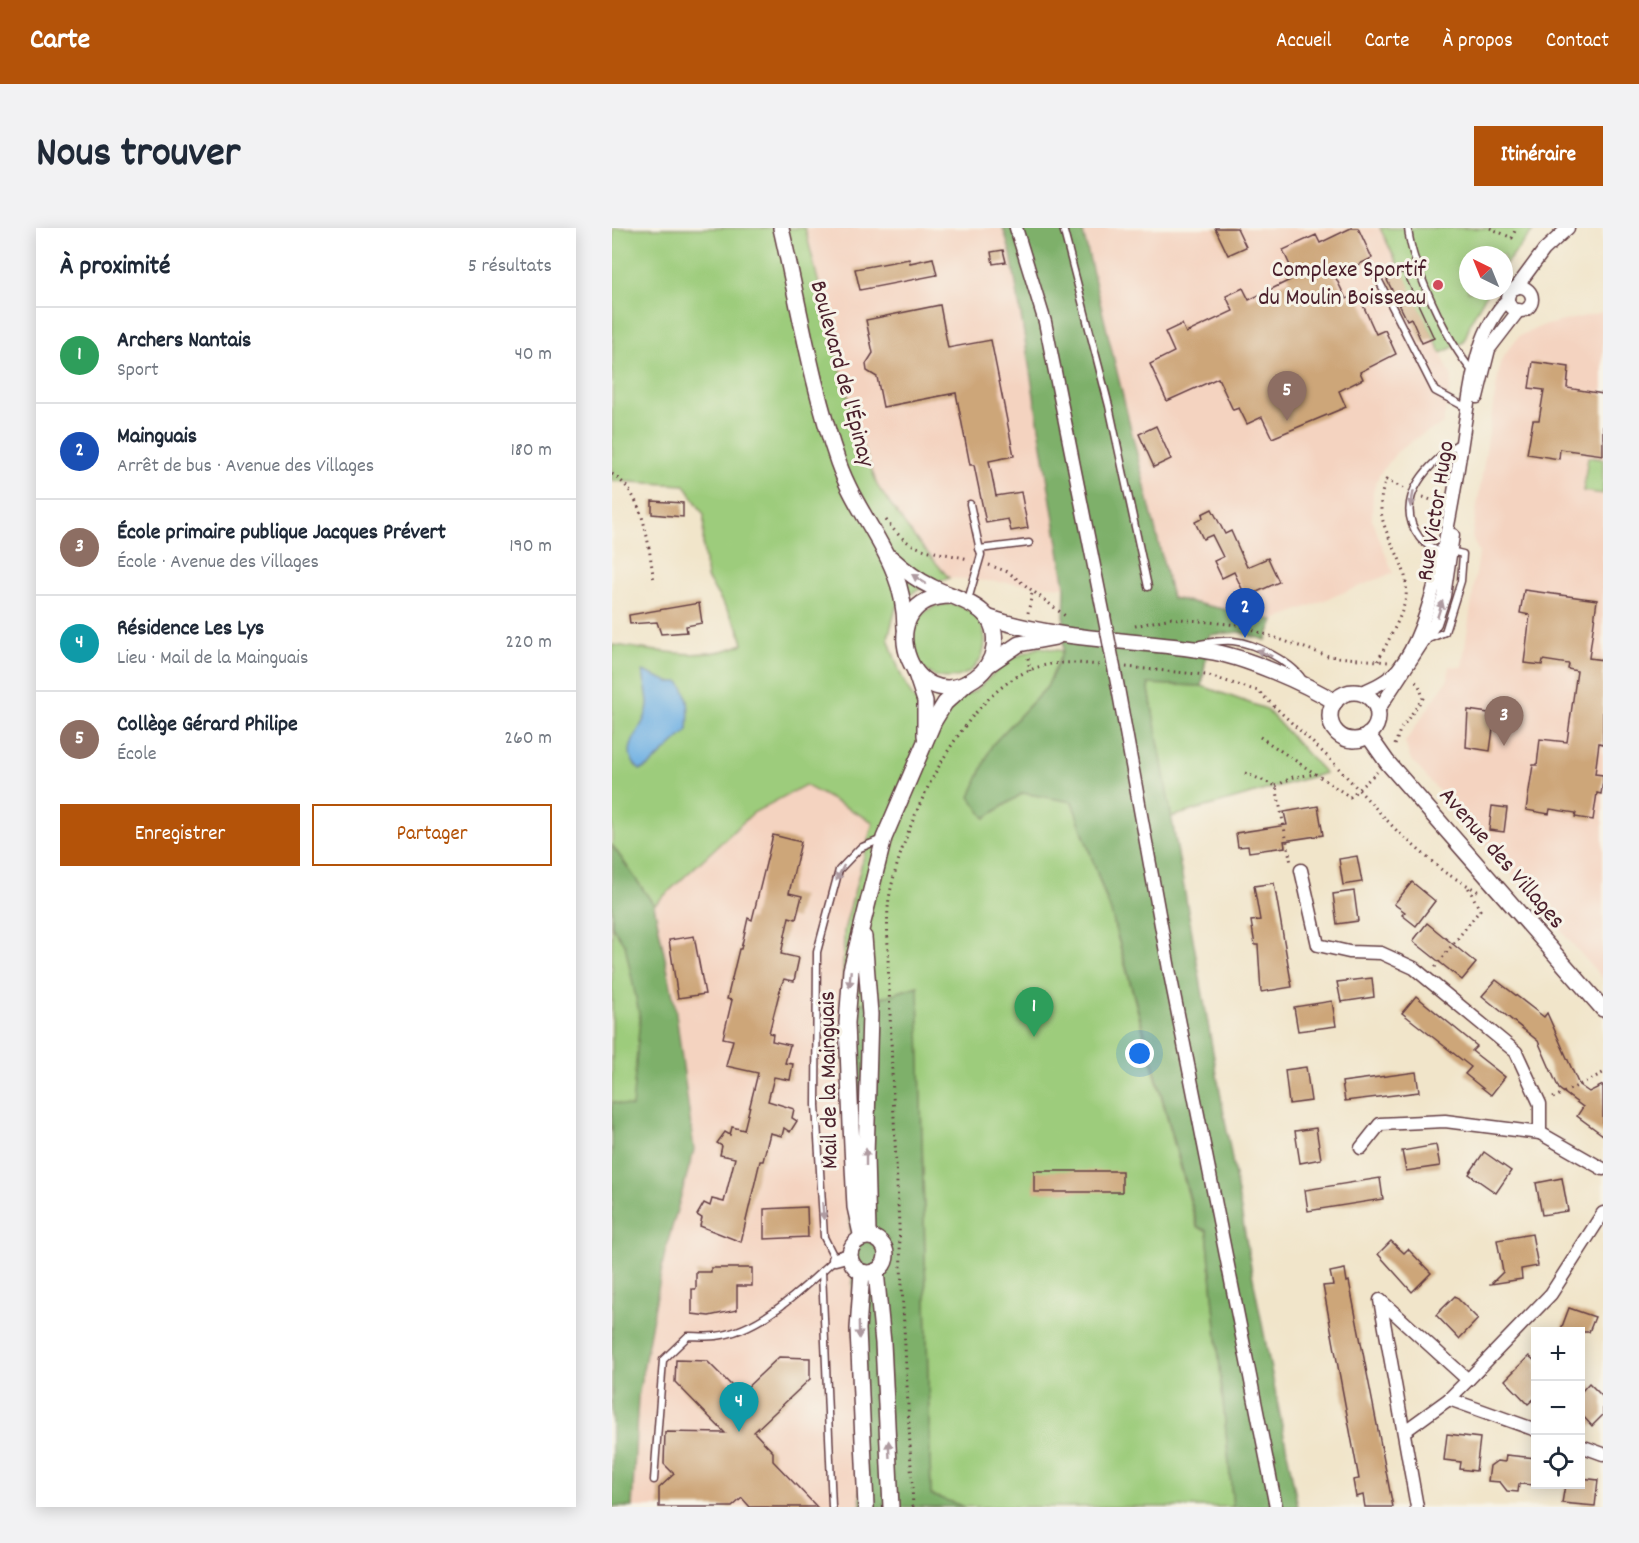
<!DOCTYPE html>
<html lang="fr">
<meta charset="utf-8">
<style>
:root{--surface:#fff;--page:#f2f2f3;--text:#1f2937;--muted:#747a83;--line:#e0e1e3;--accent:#b45309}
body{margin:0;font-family:Dekko,sans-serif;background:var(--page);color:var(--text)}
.controls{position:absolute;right:18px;bottom:18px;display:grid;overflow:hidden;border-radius:0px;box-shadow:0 3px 15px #0003}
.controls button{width:54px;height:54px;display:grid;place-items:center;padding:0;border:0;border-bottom:2px solid var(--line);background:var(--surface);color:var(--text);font:30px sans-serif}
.compass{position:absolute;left:847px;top:18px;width:54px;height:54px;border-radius:50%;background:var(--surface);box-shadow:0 3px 15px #0003;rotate:317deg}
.you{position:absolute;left:528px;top:826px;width:21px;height:21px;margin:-15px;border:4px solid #fff;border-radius:50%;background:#1a73e8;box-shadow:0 0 0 9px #1a73e833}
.badge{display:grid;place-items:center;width:39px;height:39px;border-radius:50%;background:var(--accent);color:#fff;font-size:20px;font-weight:700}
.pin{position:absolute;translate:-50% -50px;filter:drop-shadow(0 2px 3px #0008)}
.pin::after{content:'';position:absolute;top:32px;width:21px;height:18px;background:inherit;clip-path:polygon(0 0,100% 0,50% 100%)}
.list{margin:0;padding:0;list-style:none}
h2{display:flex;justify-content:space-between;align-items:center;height:78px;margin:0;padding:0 24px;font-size:26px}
h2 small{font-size:20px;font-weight:400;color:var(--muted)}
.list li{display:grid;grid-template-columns:39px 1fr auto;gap:18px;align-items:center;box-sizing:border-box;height:96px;padding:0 24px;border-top:2px solid var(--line)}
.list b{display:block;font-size:22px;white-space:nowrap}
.list p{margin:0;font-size:20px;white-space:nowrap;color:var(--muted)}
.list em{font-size:20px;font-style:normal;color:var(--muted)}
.actions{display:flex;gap:12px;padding:18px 24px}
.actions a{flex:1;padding:14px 0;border:2px solid var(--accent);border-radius:0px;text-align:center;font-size:21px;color:var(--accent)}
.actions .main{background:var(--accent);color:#fff}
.icon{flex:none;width:33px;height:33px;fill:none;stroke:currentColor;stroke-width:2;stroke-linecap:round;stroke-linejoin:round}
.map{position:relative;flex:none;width:991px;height:1279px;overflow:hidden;border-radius:0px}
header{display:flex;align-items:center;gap:36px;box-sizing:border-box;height:84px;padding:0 30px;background:var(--accent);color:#fff}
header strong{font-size:28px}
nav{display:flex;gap:33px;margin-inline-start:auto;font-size:21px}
.intro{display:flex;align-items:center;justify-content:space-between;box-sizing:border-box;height:144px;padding:0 36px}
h1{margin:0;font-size:42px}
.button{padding:15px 27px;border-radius:0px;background:var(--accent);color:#fff;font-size:21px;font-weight:700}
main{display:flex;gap:36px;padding:0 36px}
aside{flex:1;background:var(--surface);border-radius:0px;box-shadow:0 3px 15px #0003}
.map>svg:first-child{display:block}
</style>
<header>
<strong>Carte</strong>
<nav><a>Accueil</a><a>Carte</a><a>À propos</a><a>Contact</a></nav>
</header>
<div class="intro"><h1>Nous trouver</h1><a class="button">Itinéraire</a></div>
<main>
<aside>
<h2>À proximité<small>5 résultats</small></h2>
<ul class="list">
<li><span class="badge" style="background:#2e9e5b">1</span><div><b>Archers Nantais</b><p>Sport</p></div><em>40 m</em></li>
<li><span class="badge" style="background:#1a4fb4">2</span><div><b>Mainguais</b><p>Arrêt de bus · Avenue des Villages</p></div><em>180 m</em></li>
<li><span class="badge" style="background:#8d6e63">3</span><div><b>École primaire publique Jacques Prévert</b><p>École · Avenue des Villages</p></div><em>190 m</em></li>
<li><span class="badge" style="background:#0f9aa8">4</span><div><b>Résidence Les Lys</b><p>Lieu · Mail de la Mainguais</p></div><em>220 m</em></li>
<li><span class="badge" style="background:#8d6e63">5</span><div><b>Collège Gérard Philipe</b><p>École</p></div><em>260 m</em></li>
</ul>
<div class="actions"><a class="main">Enregistrer</a><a>Partager</a></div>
</aside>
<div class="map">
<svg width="991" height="1279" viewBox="0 0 991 1279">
<rect width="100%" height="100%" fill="#f7f3e8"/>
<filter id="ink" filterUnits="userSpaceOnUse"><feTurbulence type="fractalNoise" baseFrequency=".0167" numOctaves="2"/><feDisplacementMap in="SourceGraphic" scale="12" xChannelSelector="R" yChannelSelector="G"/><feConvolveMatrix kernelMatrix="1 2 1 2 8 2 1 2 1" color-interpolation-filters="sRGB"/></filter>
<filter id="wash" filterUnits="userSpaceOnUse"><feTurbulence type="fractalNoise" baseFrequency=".008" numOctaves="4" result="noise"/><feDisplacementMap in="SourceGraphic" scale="24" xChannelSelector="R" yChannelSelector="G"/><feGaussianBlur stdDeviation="1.35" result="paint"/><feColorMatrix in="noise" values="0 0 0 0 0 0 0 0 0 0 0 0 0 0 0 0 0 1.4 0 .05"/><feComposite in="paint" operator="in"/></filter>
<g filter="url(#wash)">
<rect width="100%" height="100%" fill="#f1e5ca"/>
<!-- built -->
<g fill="#f4d3c0">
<polygon points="193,0 391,0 399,26 453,359 337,350 302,309 266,259 248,211 223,121"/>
<polygon points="470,0 768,0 840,149 831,196 809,207 785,224 767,247 761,264 760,292 781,345 662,392 560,370"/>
<polygon points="991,84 991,751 798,530 793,514 836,451 837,438 850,439 867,325 860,309 888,136 897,120 907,108 930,98"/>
<polygon points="193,557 261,594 249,633 232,858 249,1279 20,1279 26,1169 53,1024 82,922 63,778 42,677 141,585"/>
</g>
<!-- green -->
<g fill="#9dcc7b" stroke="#747653" stroke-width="1.5">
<path d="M1,0H193L223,121L248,211L266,259L302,309L337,350L303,363L284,380L276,410L288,445L301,470L322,481L363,463L396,432L428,419L451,423L435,459L380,517L373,590L411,565L460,573L495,674H501L502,697L585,999L595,1003L621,1279H353L319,1267C314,1097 312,928 305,758L230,782L232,702L261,594L193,557L141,585L42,677L0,617V417C42,421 92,435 131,416L127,401L95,350L91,318L92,287L73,257L0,253Z"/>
<polygon points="768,0 923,0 892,38 892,27 856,27 856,63 876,63 859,93 852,114 829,125"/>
<polygon points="976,229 991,231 991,266 971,263"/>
<circle cx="336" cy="413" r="37"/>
<polygon points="536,456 590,458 654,481 713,545 559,589"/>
<polygon points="0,654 55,897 0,902"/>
</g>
<!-- forest -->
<g fill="#7eb06b" stroke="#64684b" stroke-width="1.5">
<polygon points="391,0 470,0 560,370 662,392 654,412 627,404 597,407 590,458 536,456 640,1045 686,1279 621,1279 595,1003 586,999 499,684 460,574 411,565 373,590 358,569 380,517 435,459 451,423 453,359 399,26"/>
<polygon points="0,617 42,677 63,778 82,922 53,1024 26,1169 20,1279 0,1279 0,874 20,879 28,790 13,717 0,698"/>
<polygon points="306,758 319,1267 353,1279 249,1279 230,782"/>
</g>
<!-- water -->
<path fill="#6eb0e3" stroke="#5c6887" stroke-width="1.5" d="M31,443L57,454H67C79,467 77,485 76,502L37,538L28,542C2,520 35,502 36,476C36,466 32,454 31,443Z"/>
<g id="blocks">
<!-- building -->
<g fill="#cda679">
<polygon points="603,0 625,0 634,19 616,27"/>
<polygon points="739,0 746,0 760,30 723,48 734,71 746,66 764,106 773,102 784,126 748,144 751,151 727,163 734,179 660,210 650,189 635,196 627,180 621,182 606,150 555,173 538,136 562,124 553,104 570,96 574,105 621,83 614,68 631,60 637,72 678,52 675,44 680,42 671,22 704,7 708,15"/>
<polygon points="391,22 394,34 381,36 379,24"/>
<polygon points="321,30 325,47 248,62 243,41 297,31 298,35"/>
<polygon points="791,44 822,110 810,115 799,90 795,92 775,52"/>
<polygon points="328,77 336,120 379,112 402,228 377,233 384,268 409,264 416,300 399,303 396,291 374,295 362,237 358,237 344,165 271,179 265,149 255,143 254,136 261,125 254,92"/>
<polygon points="921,134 957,139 955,160 991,166 991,227 948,221 947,231 915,226 921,192 927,192 932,162 917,160"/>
<polygon points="544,198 559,231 542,239 527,206"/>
<polygon points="40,273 71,275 71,289 40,286"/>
<polygon points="600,281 613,306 619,303 635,339 656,330 667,354 634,369 622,344 610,350 602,333 611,329 600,307 591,311 583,294 591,290 590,286"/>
<polygon points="912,362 985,372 977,430 991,432 991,516 987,515 983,546 991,547 991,553 989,566 985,565 981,592 963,589 964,585 938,581 937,586 914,582 921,537 925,537 928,511 955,514 965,443 956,441 957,436 931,432 930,437 912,435 918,387 908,385"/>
<polygon points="87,375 90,395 74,398 75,404 49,406 45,394 18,396 17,387"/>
<polygon points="856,482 883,486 878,523 854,519"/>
<polygon points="706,578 711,607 672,613 673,619 637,624 636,618 626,619 624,605 675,597 672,584"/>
<polygon points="880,578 895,580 892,604 877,602"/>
<polygon points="161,607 189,614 177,665 190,668 184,691 177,689 169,726 187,730 182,753 172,751 169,758 157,805 161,806 160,813 178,817 173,835 181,836 178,852 162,849 156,873 182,881 180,890 185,893 178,904 172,900 170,908 158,905 151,933 148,933 129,1014 88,998 90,990 85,987 92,975 98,978 100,971 112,974 123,930 108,927 110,918 105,915 113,904 118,907 120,899 132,902 146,845 114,838 121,812 111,810 120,772 115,771 127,721 129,721 136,690 140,692"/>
<polygon points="745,628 750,654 731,657 727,631"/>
<polygon points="800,654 823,673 804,698 790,687 793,684 782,676"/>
<polygon points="662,655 680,759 649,764 646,717 643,717 639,693 648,692 642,658"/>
<polygon points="742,663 746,693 725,696 721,666"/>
<polygon points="815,695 864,735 850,752 801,713"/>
<polygon points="82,708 93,766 66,770 57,712"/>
<polygon points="760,750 762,769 729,774 725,754"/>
<polygon points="884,752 932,789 935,785 967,857 977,864 991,857 991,907 965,888 971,879 947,861 926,813 870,768"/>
<polygon points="804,768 865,818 860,823 893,849 879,867 853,846 859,839 790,785"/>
<polygon points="720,773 724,798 686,803 682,779"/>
<polygon points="694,839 699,873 677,876 673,842"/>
<polygon points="804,844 807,864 733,873 730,854"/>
<polygon points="704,900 709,931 688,935 683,903"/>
<polygon points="824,917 828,938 794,943 790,923"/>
<polygon points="872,924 899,943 884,965 857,946"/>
<rect x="422" y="943" width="88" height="21"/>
<polygon points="768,950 771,971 696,983 693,962"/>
<polygon points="950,950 956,983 930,987 924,955"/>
<polygon points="195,979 196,1009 152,1011 152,981"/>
<polygon points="920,1006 926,1038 909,1041 910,1051 879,1056 891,1044 885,1012"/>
<polygon points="779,1013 792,1025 796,1021 819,1045 800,1064 766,1026"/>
<polygon points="99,1040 140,1040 140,1058 125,1058 125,1082 97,1088 80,1086 80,1061 84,1061 84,1044 99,1044"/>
<polygon points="733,1041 735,1054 737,1053 781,1279 753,1279 751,1267 744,1269 741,1252 747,1251 711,1058 721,1057 718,1044"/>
<polygon points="843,1068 866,1091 847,1111 824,1087"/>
<polygon points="957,1080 983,1089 977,1104 948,1104"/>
<polygon points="917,1128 924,1134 924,1169 916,1176 893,1152"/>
<polygon points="167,1129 198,1130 198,1151 142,1204 161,1224 161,1233 205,1279 138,1279 130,1270 120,1279 47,1279 47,1260 62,1246 52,1236 53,1204 113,1205 63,1154 64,1132 95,1133 128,1166"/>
<polygon points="977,1155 991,1169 991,1187 980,1198 969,1186 969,1164"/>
<polygon points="835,1206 868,1210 864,1243 848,1241 849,1234 832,1232"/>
<polygon points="894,1227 924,1230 924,1257 907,1256 906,1264 895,1263 888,1254 876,1253 878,1238 885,1233 893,1234"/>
<polygon points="969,1250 986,1252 983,1278 950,1275 953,1257 969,1257"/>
</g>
</g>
</g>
<g filter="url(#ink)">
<use href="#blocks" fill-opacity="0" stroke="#633d43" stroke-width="1.5"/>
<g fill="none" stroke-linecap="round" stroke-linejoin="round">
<defs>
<g id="service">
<polyline points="451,0 497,178 536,359"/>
<path d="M796,0C799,37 836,115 861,144"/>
<polyline points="762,43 823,163 855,180"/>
<polyline points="367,321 417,315"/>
<polyline points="356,372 369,327 358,276"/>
<path d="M814,412L833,404L849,353L851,326L839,323L830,326C823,321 811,316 807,309C779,270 819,233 850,213"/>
<path d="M588,416C599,414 609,412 621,413C642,415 683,435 692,454"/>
<polyline points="210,1043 220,1279"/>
<path d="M42,1252L51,1132L76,1108C85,1108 95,1109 104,1108C148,1103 192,1060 223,1031L212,1009L204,877L205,724L227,642L248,620L270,611"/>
</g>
<g id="minor">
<polyline points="404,0 433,94 492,388"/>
<circle cx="908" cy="71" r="12"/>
<polyline points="904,60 932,22 956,0"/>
<polyline points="865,169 877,121 907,82"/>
<polyline points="506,460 557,741 664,1279"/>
<path d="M748,465C762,459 776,453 786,441C825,395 844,255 853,194C860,152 864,103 896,71"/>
<polyline points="765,484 823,395 832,368 841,307"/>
<polyline points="689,642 706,717 737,724 769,725 802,740 814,750 904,824 928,876 928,905 991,941"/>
<polyline points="749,920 768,896 833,893 928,905"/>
<polyline points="223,1031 238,1027"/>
<polyline points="856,1152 939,1066 991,985"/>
<polyline points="837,1171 924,1202"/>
<polyline points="793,1203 837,1171 856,1152 768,1072 805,1279"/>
<polyline points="969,1218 991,1226"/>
</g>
<g id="tertiary">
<path d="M169,0C187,78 200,159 226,234C248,296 293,331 293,400"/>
<path d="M279,330C291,341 305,352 320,359C348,373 388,378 382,420C380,432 373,443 363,450C297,496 256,367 340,368"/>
<path d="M375,389C446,413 522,411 596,423C631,428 693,455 723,474"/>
<polyline points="376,437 407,416 444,409"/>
<polyline points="303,443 313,473 313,508"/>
<circle cx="742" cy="488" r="24"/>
<polyline points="756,507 775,534 991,781"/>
<polyline points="252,709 258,786 254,928 256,1006"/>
<circle cx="256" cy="1027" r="18"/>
<polyline points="250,1010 243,979 239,897 235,795 239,742 272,610 322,493 333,475 356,454"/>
<polyline points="264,1043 271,1115 279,1279"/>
<polyline points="250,1044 246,1101 254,1279"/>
</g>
</defs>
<!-- service casing -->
<use href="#service" stroke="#633d43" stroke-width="9"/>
<!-- minor casing -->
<use href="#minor" stroke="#633d43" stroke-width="15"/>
<!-- tertiary casing -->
<use href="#tertiary" stroke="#633d43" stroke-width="18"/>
<!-- path -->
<g stroke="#633d43" stroke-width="3" stroke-dasharray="1.5 4.5" stroke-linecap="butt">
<polyline points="878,0 900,10 904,0"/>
<path d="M0,246C34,267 36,317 42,353"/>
<polyline points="811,269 827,275"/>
<path d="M274,292C299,327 318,321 356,331"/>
<polyline points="377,337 396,344 456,390"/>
<polyline points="416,385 420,365"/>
<polyline points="523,398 559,390 626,397 716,428 776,434"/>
<polyline points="416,430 418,443"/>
<path d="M766,433C774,416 792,386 794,368C799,324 754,302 774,252L791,260"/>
<polyline points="514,439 594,447 646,463 717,530 785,603 832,644 867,664"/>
<polyline points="648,509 738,569 765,544"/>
<polyline points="783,517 788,502 811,470 807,457 801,452"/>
<polyline points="633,545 664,558 679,635"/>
<polyline points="664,558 681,549 704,546"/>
<polyline points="823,739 868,682 855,657"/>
<polyline points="941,870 991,845"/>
<path d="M301,1279C294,1134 286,988 280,843C279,804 277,766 276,728C276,707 274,685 278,665C292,595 353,457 430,438C449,433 468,435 487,437"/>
</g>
<!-- service -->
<use href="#service" stroke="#fff" stroke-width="6"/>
<!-- minor -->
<use href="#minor" stroke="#fff" stroke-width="12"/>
<!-- tertiary -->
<use href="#tertiary" stroke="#fff" stroke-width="15"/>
<defs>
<polyline id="minor-bridge" points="492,388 506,460"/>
</defs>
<!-- minor-bridge casing -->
<use href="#minor-bridge" stroke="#633d43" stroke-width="15" stroke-linecap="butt"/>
<!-- minor-bridge -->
<use href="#minor-bridge" stroke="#fff" stroke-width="12"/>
</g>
<!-- one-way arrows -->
<defs><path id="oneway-solid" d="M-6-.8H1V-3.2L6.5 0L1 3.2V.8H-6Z" transform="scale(1.5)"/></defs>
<g fill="#ae9aa0">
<use href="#oneway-solid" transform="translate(800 271) rotate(101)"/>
<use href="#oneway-solid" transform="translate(307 351) rotate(-147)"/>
<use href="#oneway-solid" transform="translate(828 381) rotate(-72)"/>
<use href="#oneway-solid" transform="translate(652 425) rotate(-158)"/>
<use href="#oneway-solid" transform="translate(228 645) rotate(117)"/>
<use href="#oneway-solid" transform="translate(238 751) rotate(95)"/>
<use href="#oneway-solid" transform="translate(254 929) rotate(-90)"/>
<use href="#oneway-solid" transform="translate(211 983) rotate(86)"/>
<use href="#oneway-solid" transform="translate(247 1102) rotate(89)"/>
<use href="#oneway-solid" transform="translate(277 1221) rotate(-93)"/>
</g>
</g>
<!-- markers -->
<circle fill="#d1495b" stroke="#f7f3e8" stroke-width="2" cx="826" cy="57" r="6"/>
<g text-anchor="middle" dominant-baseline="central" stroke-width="6" stroke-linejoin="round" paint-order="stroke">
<!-- poi labels -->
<g font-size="24" fill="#4a1f2b" stroke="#f7f3e8" text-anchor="end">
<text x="814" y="43">Complexe Sportif<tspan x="814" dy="28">du Moulin Boisseau</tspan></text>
</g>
<!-- street labels -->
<g font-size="24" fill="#4a1f2b" stroke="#f7f3e8">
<text transform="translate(229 146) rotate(75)">Boulevard de l'Épinay</text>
<text transform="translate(825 283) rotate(-81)">Rue Victor Hugo</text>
<text transform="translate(889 631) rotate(49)">Avenue des Villages</text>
<text transform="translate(218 852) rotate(-91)">Mail de la Mainguais</text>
</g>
</g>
</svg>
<div class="controls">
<button>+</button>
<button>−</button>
<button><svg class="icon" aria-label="locate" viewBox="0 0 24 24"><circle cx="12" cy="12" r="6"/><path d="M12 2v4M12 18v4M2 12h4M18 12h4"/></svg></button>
</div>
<svg class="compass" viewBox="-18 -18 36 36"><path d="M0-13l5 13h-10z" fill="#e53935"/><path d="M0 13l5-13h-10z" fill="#747a83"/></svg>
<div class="you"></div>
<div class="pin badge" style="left:422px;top:809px;background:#2e9e5b">1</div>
<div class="pin badge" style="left:633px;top:410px;background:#1a4fb4">2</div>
<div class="pin badge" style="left:892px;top:518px;background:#8d6e63">3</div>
<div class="pin badge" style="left:127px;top:1204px;background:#0f9aa8">4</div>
<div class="pin badge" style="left:675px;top:193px;background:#8d6e63">5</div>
</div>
</main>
